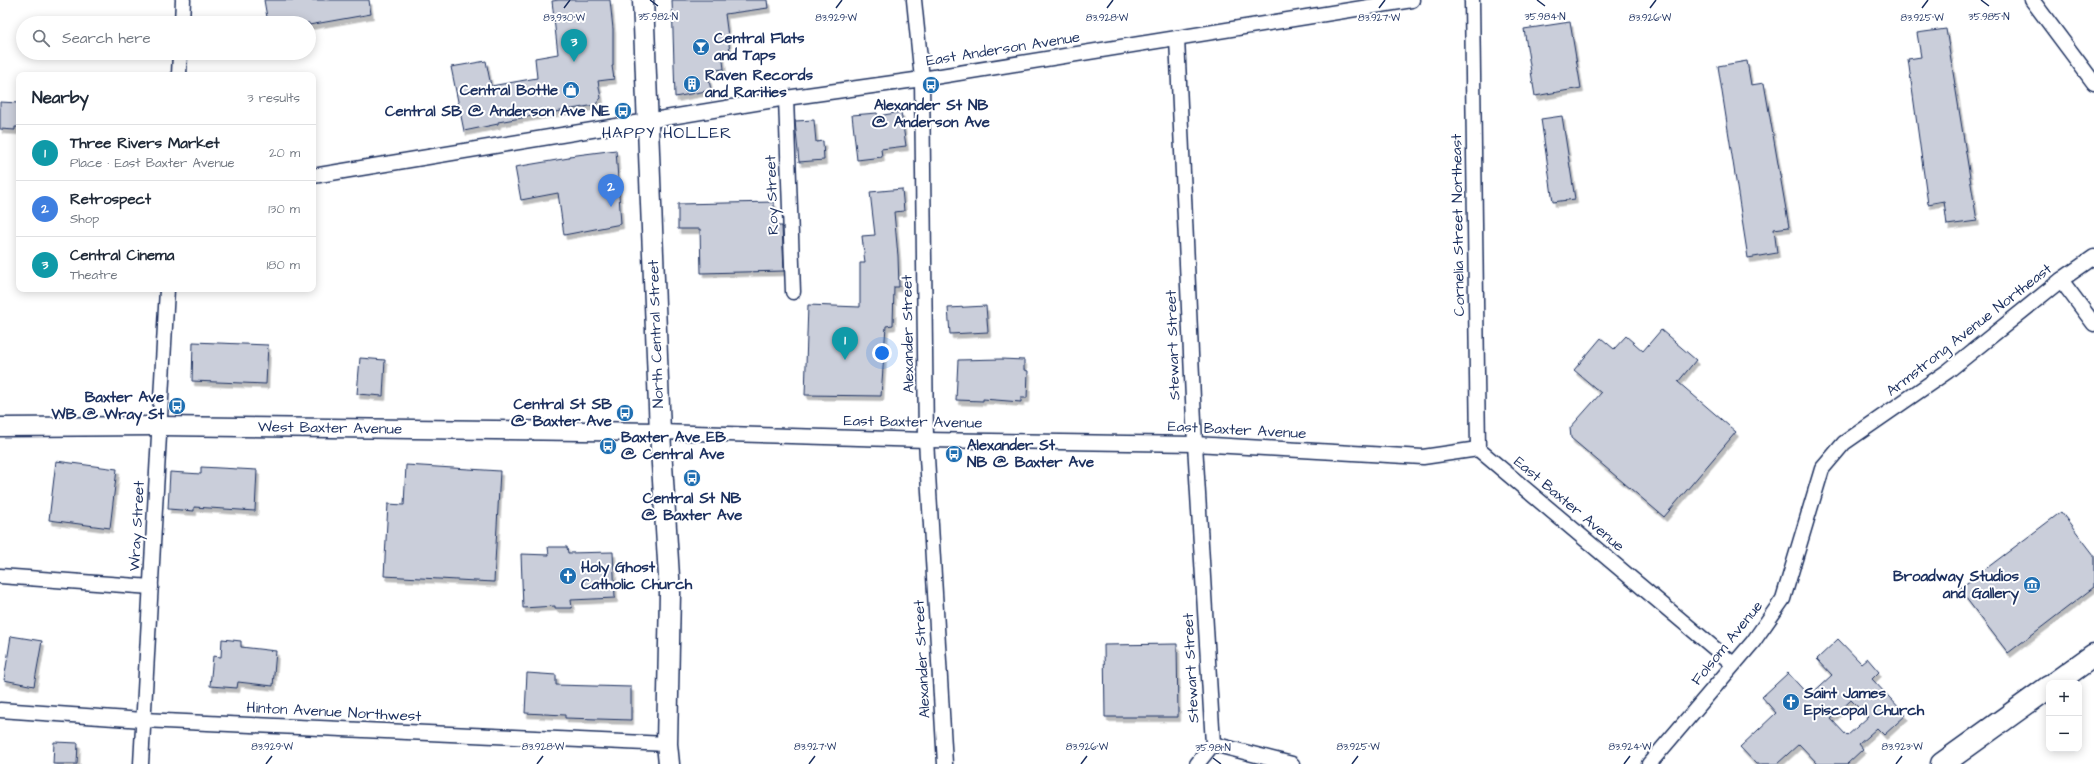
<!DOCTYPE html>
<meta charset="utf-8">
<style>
:root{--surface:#fff;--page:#f2f2f3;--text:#1f2937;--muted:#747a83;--line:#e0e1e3;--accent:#111827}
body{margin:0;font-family:"Architects Daughter",sans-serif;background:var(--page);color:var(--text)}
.controls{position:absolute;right:12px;bottom:12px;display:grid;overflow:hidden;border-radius:8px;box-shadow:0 2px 10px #0003}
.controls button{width:36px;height:36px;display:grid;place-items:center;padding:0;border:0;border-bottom:1px solid var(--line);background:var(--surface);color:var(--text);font:20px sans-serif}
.you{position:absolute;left:882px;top:353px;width:14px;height:14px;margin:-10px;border:3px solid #fff;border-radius:50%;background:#1a73e8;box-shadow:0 0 0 6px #1a73e833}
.badge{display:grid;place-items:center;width:26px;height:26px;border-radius:50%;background:var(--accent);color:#fff;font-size:13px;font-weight:700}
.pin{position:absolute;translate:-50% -33px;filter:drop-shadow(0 1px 2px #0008)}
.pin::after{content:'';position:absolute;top:21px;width:14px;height:12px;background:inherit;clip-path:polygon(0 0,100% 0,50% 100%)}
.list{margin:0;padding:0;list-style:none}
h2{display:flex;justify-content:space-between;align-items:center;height:52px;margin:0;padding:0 16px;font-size:17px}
h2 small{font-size:13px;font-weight:400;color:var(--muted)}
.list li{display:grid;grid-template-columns:26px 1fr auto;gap:12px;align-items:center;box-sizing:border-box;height:56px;padding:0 16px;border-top:1px solid var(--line)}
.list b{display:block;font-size:15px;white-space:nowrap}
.list p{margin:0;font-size:13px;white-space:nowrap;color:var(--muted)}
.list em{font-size:13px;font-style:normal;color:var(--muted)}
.icon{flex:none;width:22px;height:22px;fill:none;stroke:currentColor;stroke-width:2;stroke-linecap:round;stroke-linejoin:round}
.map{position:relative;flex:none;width:2094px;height:764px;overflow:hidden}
.search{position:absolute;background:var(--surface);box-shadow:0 2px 10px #0003;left:16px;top:16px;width:300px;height:44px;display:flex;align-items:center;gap:10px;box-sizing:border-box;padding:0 14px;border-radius:22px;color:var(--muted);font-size:15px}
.panel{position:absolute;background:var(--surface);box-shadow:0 2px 10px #0003;left:16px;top:72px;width:300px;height:220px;border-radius:8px}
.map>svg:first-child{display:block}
</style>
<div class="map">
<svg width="2094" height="764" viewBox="0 0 2094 764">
<defs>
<filter id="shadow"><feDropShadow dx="2.5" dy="4.5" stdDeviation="0" flood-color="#0004"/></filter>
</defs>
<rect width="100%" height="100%" fill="#fff"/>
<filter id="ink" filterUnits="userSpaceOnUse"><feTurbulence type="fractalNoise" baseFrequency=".025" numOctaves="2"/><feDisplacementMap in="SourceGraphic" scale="8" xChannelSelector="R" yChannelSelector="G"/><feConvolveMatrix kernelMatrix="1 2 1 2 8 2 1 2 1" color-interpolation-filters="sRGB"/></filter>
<g filter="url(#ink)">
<!-- building -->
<g fill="#caceda" stroke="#1b2f5e" fill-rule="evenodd" filter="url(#shadow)">
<polygon points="264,0 369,0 371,14 309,25 309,23 268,23"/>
<polygon points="559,0 610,0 613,29 613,66 612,66 614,79 598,81 601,98 595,105 498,122 498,124 464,131 451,67 486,61 491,86 537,78 535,58 558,54 552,1"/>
<polygon points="672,0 767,0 768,8 725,14 730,52 722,53 724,69 707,71 711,90 675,97"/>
<polygon points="1570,22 1581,88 1535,96 1524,29"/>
<polygon points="1946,29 1977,221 1947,225 1944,201 1928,204 1908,59 1921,57 1917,33"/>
<polygon points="1747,61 1751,85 1764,83 1789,227 1774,229 1777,253 1748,258 1718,66"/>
<polygon points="0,102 19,103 19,127 15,127 15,130 0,129"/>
<polygon points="901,112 906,146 881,149 882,157 857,160 852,115 877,113 878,116"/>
<polygon points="1562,116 1575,199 1553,202 1541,119"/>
<polygon points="814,120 816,142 823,141 824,160 799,162 795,121"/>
<polygon points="616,150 621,224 564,235 558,193 521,200 515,167 569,158 569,156"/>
<polygon points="902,189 904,211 894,212 898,256 899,287 894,287 893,325 886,326 881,396 805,395 808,305 860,307 860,263 865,263 862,236 875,235 870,192"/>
<polygon points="774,202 775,226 782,226 784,271 701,273 700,229 678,229 678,204"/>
<polygon points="986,306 988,332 950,334 948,308"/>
<polygon points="1661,330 1696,360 1678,382 1736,432 1664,517 1571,438 1570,428 1601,393 1574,370 1601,338 1614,349 1626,336 1643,351"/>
<polygon points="193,342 268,345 266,384 192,381"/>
<polygon points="360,358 385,360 383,396 357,394"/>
<polygon points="1001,359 1024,360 1024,370 1028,371 1027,398 1021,398 1021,402 983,399 983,401 956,400 958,360"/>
<polygon points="56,461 117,469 110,528 49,520"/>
<polygon points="406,465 500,471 494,582 384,576 388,504 404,505"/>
<polygon points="201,467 257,470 255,511 194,507 194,511 168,509 170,472 201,474"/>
<polygon points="2061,512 2094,555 2094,587 2008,653 1959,589"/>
<polygon points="548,547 567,547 568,553 613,552 615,598 571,600 572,608 555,608 555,606 523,608 521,554 549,555"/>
<polygon points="11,636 42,641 34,686 4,680"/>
<polygon points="222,639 241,641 241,647 276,651 273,686 238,682 237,688 210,686 213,656 221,657"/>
<path d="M1838,639L1861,663L1867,658L1879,672L1872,679L1906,715L1884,735L1877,728L1859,744L1863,749L1847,764H1818L1799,744L1777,764H1756L1740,747L1776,713L1762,697L1788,673L1809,696L1832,675L1817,659ZM1851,700L1868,717L1847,736L1831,719Z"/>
<polygon points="1177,644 1178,717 1105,717 1104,645"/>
<polygon points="527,673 556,675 556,685 631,687 631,720 565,718 565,715 525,713"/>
<polygon points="54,742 78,743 77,764 53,764"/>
</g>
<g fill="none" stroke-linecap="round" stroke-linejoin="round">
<defs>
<g id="minor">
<polyline points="914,0 922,79 926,440 945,764"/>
<polyline points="1472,0 1478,449"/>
<polyline points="2032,0 2094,83"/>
<polyline points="182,23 183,0"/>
<polyline points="1177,38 1195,444 1213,744 1197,764"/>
<polyline points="179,75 180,53"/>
<polyline points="786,98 793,292"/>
<polyline points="313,176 786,98 922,79 1412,0"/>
<polyline points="2061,280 2094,324"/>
<polyline points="660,432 926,440 1195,444 1423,457 1478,449 1733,664"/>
<polyline points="0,576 151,587"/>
<polyline points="0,710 143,720 667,744"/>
<polyline points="1213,744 1292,764"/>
<polyline points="141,764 167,289"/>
<polyline points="1649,764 1753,642 1783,599 1822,469 1844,443 1948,371 2061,280 2094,257"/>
</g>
<polyline id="tertiary" points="0,427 160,426 660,432"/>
<polyline id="secondary" points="643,0 660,432 670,593 667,744 669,764"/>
<g id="primary">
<polyline points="2055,683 2094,655"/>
<polyline points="1942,764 2049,687"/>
</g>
</defs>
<!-- minor casing -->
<use href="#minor" stroke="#1b2f5e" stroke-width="17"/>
<!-- tertiary casing -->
<use href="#tertiary" stroke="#1b2f5e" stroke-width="21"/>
<!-- secondary casing -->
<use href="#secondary" stroke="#1b2f5e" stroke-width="23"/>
<!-- primary casing -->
<use href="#primary" stroke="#1b2f5e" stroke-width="25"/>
<!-- minor -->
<use href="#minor" stroke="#fff" stroke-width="14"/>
<!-- tertiary -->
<use href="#tertiary" stroke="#fff" stroke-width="18"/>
<!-- secondary -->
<use href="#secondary" stroke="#fff" stroke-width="20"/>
<!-- primary -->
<use href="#primary" stroke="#fff" stroke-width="22"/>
</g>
</g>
<!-- ticks -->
<path fill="none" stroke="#1b2f5e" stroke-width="1.5" d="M650,0L658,6M1537,0L1545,6M1981,0L1989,6M564,8L570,0M836,8L842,0M1107,8L1113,0M1379,8L1385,0M1650,8L1656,0M1922,8L1928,0M1213,758L1221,764M266,764L272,756M537,764L543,756M809,764L815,756M1081,764L1087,756M1352,764L1358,756M1624,764L1630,756M1896,764L1902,756"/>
<!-- icons -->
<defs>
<symbol id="bar-disc" viewBox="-11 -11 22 22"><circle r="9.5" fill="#1f6fb2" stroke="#fff"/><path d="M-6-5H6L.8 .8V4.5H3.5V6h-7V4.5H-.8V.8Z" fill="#fff"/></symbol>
<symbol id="building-disc" viewBox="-11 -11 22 22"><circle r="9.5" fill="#1f6fb2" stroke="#fff"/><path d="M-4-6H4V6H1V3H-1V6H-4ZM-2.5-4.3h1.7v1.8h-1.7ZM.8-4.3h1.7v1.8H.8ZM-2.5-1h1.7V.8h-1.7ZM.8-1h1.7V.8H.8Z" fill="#fff"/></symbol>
<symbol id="bus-disc" viewBox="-11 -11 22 22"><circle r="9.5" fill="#1f6fb2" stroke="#fff"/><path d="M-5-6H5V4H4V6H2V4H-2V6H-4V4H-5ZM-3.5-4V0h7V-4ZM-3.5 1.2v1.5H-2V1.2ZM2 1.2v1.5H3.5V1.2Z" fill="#fff"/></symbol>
<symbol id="shop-disc" viewBox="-11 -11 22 22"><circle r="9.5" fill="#1f6fb2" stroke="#fff"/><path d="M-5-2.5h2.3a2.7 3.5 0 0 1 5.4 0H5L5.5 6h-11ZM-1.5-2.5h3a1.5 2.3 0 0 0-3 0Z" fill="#fff"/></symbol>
<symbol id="church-disc" viewBox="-11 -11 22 22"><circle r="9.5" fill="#1f6fb2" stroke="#fff"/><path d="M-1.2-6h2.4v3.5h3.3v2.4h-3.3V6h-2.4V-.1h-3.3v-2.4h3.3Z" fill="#fff"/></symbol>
<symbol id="museum-disc" viewBox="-11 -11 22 22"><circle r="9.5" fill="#1f6fb2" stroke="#fff"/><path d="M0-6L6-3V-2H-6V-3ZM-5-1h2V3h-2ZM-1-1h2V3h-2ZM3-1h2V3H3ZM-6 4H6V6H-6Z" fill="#fff"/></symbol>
</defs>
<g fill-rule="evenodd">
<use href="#bar-disc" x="691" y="37" width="20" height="20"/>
<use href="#building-disc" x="682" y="74" width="20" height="20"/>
<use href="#bus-disc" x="921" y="75" width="20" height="20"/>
<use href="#shop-disc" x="561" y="80" width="20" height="20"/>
<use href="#bus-disc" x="613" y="101" width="20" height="20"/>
<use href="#bus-disc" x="167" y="396" width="20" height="20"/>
<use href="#bus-disc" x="615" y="403" width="20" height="20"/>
<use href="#bus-disc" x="598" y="436" width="20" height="20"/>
<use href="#bus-disc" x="944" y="444" width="20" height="20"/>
<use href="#bus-disc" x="682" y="468" width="20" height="20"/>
<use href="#church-disc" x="558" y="566" width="20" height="20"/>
<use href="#museum-disc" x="2022" y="575" width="20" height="20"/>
<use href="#church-disc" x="1781" y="692" width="20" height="20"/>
</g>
<g text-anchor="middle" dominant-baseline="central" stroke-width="4" stroke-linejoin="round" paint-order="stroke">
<!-- poi labels -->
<g font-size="15" font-weight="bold" fill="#1b2f5e" stroke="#fff" text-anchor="start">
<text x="714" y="38">Central Flats<tspan x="714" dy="17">and Taps</tspan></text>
<text x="705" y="75">Raven Records<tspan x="705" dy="17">and Rarities</tspan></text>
<text x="558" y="90" text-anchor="end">Central Bottle</text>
<text x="931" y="105" text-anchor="middle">Alexander St NB<tspan x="931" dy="17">@ Anderson Ave</tspan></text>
<text x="610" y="111" text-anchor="end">Central SB @ Anderson Ave NE</text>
<text x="164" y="397" text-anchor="end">Baxter Ave<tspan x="164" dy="17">WB @ Wray St</tspan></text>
<text x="612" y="404" text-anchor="end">Central St SB<tspan x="612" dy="17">@ Baxter Ave</tspan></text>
<text x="621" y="437">Baxter Ave EB<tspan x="621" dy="17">@ Central Ave</tspan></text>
<text x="967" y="445">Alexander St<tspan x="967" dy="17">NB @ Baxter Ave</tspan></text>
<text x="692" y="498" text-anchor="middle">Central St NB<tspan x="692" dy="17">@ Baxter Ave</tspan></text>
<text x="581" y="567">Holy Ghost<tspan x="581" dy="17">Catholic Church</tspan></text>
<text x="2019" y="576" text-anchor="end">Broadway Studios<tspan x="2019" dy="17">and Gallery</tspan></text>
<text x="1804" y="693">Saint James<tspan x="1804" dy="17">Episcopal Church</tspan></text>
</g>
<!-- street labels -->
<g font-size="15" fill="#1b2f5e" stroke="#fff">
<text transform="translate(1003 49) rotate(-9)">East Anderson Avenue</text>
<text transform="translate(772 195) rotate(-92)">Roy Street</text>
<text transform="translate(1458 225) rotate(-91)">Cornelia Street Northeast</text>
<text transform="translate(1969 330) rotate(-38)">Armstrong Avenue Northeast</text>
<text transform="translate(656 334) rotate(-92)">North Central Street</text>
<text transform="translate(908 334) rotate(-91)">Alexander Street</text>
<text transform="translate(1173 345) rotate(-92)">Stewart Street</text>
<text transform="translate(913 422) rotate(1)">East Baxter Avenue</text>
<text transform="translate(330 428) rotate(1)">West Baxter Avenue</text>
<text transform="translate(1237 430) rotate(3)">East Baxter Avenue</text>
<text transform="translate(1569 504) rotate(40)">East Baxter Avenue</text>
<text transform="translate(137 526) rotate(-87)">Wray Street</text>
<text transform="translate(1727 643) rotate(-51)">Folsom Avenue</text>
<text transform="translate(922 659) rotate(-93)">Alexander Street</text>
<text transform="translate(1191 668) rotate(-93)">Stewart Street</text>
<text transform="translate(334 712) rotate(3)">Hinton Avenue Northwest</text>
</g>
<!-- neighbourhood labels -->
<g font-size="16" letter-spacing="1" fill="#1b2f5e" stroke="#fff">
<text x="667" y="133">HAPPY HOLLER</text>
</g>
</g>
<g font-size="10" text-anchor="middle" fill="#1b2f5e" stroke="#fff" stroke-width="4" stroke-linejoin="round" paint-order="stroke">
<text x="1989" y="20">35.985°N</text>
<text x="658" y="20">35.982°N</text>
<text x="1545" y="20">35.984°N</text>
<text x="564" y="21">83.930°W</text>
<text x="836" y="21">83.929°W</text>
<text x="1107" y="21">83.928°W</text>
<text x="1379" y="21">83.927°W</text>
<text x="1650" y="21">83.926°W</text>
<text x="1922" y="21">83.925°W</text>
<text x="272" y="750">83.929°W</text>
<text x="543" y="750">83.928°W</text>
<text x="815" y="750">83.927°W</text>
<text x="1087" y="750">83.926°W</text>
<text x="1358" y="750">83.925°W</text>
<text x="1630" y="750">83.924°W</text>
<text x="1902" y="750">83.923°W</text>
<text x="1213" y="751">35.981°N</text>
</g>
</svg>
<div class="controls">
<button>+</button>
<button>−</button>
</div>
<div class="you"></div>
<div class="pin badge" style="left:845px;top:360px;background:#0f9aa8">1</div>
<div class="pin badge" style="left:611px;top:207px;background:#3f7fe0">2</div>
<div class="pin badge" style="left:574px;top:62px;background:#0f9aa8">3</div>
<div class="search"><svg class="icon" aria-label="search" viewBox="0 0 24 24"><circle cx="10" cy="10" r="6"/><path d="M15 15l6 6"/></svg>Search here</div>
<section class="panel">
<h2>Nearby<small>3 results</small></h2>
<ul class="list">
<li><span class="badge" style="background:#0f9aa8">1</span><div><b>Three Rivers Market</b><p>Place · East Baxter Avenue</p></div><em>20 m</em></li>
<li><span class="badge" style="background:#3f7fe0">2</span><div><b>Retrospect</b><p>Shop</p></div><em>130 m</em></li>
<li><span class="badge" style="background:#0f9aa8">3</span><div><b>Central Cinema</b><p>Theatre</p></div><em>180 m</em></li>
</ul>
</section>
</div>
